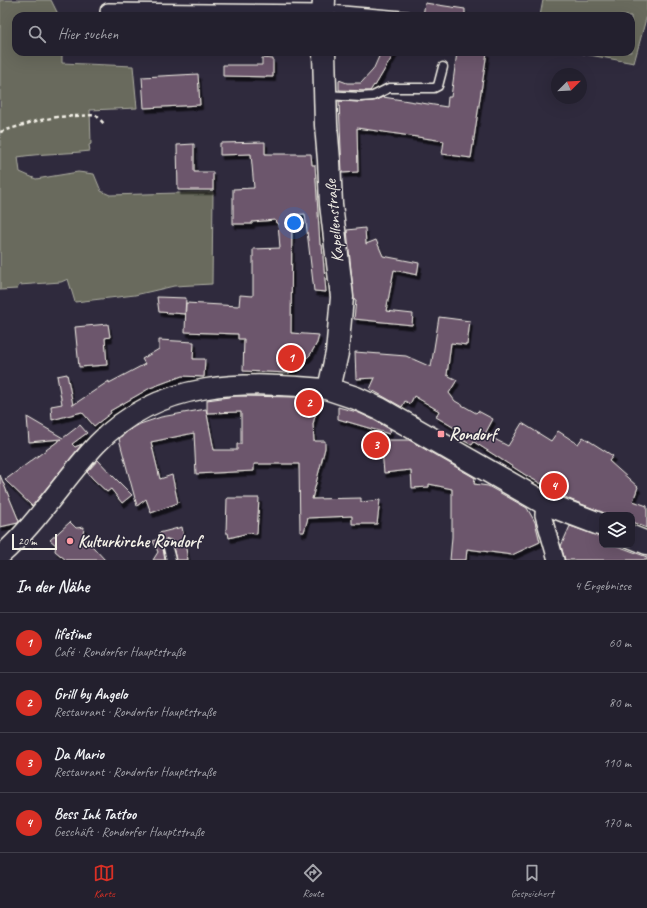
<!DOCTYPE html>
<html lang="de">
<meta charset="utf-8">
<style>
:root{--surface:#23202e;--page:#2f2d3a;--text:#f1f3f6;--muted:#a3a3aa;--line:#403e4a;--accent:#d93025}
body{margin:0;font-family:Caveat,sans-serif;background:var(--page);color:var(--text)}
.controls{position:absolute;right:12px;bottom:12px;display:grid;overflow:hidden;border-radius:8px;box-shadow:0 4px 16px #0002}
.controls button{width:36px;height:36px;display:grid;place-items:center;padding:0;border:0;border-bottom:1px solid var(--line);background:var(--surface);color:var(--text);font:20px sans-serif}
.compass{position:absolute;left:551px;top:68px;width:36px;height:36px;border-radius:50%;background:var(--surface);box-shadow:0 4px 16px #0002;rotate:66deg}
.scale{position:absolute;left:12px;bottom:10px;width:45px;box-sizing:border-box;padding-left:4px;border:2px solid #f4f1e8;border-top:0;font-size:11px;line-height:14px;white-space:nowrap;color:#f4f1e8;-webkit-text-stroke:3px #2f2a3d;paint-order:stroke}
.you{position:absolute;left:294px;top:223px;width:14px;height:14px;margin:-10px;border:3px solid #fff;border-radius:50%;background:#1a73e8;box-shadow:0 0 0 6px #1a73e833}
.badge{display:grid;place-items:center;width:26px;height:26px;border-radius:50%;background:var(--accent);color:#fff;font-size:13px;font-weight:700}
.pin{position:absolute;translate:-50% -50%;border:2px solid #fff;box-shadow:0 1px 4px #0006}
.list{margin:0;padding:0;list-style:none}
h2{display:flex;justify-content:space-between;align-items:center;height:52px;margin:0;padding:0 16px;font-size:17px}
h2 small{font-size:13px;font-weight:400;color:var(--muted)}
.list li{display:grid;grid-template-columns:26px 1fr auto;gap:12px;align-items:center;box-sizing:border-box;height:60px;padding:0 16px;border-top:1px solid var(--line)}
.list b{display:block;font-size:15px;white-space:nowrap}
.list p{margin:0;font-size:13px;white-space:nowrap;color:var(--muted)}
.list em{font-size:13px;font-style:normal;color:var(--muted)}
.icon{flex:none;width:22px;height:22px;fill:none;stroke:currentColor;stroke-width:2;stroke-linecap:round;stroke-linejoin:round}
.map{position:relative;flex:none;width:647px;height:560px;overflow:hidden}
.search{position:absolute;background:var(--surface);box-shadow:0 4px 16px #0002;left:12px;right:12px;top:12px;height:44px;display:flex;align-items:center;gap:10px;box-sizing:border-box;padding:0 14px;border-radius:12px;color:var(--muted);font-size:15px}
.sheet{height:292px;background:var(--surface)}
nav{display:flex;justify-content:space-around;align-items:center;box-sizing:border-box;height:56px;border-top:1px solid var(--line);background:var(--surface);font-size:11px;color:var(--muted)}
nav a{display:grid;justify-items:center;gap:2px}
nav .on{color:var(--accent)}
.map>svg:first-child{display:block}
</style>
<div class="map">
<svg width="647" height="560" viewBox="0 0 647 560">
<defs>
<filter id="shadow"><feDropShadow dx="2.5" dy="4.5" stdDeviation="0" flood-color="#0009"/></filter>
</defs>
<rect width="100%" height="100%" fill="#2f2a3d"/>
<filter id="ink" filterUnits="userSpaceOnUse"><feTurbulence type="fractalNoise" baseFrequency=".025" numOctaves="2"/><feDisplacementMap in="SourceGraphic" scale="8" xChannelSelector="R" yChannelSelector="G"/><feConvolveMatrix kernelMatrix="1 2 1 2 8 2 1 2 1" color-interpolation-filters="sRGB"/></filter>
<g filter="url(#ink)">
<!-- green -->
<g fill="#696b5d" stroke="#aeaea2">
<path d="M0,0H51L59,16H16V52H62V63L133,66L137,108L90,110L91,144L89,145L90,151C66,154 42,153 18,157L20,172L36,179L78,172L94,174L101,191L110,195L213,192L212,284L174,286L135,295L75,302L68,279L61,282L19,285L17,289L0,290Z"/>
<polygon points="543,0 647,0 647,15 634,63 573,52 631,52 631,16 540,16"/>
</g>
<!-- building -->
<g fill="#6c576c" stroke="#f4f1e8" filter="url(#shadow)">
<polygon points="425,3 465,9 465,16 423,16"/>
<polygon points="381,52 395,52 375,86 374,85 370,91 339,90 339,80 347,83 361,83 373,70"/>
<polygon points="457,52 487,52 471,158 442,154 444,141 357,128 358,172 342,173 339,101 360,102 373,101 383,97 447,107 448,97 451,97"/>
<polygon points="262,58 273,59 273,77 223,76 223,65 262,65"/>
<polygon points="198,74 200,105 144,108 142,77"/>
<polygon points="265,142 265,154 311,154 312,165 315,165 320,245 322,245 326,292 314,291 305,214 292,215 291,333 319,335 317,343 310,355 297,368 289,373 243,371 244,339 238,339 238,334 185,332 186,303 239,306 240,295 253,296 253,249 280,248 278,223 276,223 275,220 252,222 252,224 233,224 233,189 254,188 251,154 220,155 220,143"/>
<polygon points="194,144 194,172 213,172 213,190 178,190 177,145"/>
<polygon points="365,228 366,244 376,240 383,256 419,263 417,275 394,270 386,311 413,314 412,325 354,319 356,300 354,300 347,230"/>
<polygon points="157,297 186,298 185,314 159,312"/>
<polygon points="439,317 470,321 467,345 451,343 447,375 457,380 449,393 455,401 476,413 478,411 493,419 485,434 508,446 522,423 551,441 558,431 578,444 583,437 613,456 609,461 638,487 633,501 647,506 647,528 632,522 632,515 609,515 569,499 527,476 474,442 472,445 455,436 458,430 436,417 439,411 414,396 410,404 405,401 402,407 370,389 375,378 356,379 355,352 406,356 431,367"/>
<polygon points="108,324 110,337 105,338 107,365 79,367 75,327"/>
<polygon points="159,340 194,342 193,359 205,359 204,377 182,376 150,388 110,411 111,413 94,426 82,412 52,420 51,406 62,404 57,376 67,374 73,405 109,381 109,383 145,364 142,359 159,349"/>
<polygon points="236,396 297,397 319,401 313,424 314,441 325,441 325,448 312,499 361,498 361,502 380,500 377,524 352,524 352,516 308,518 304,532 300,532 299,464 254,464 254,471 196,474 194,433 151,442 160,479 172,475 178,503 151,513 146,499 137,506 119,439 128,431 140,424 161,417 206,409 214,450 237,450 237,444 241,444 241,412 207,413 207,400"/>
<polygon points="338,407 357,412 374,420 391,430 389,434 338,419"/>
<polygon points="27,417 63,438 80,425 87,433 72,444 75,447 82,444 32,506 5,480 61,439 29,442"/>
<polygon points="381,440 409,440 475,478 474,484 488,486 527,508 535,522 540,542 512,555 467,549 466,560 450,560 452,537 452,489 429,484 429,487 412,488 411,470 384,473"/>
<polygon points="98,460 113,476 132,495 122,503 111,489 107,492 93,479 87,472"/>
<polygon points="0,475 19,521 18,523 0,527"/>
<polygon points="227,498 259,498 257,534 248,533 229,538 228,533 226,533"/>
<polygon points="70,522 76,528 84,527 83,536 105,560 66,560 55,551 56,545 50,540"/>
<polygon points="570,526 602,537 602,545 615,545 647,557 647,560 565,560 561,546"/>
<polygon points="182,527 188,560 176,560 172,542 171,540 166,539 162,543 165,560 153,560 158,552 153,541 160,538 159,533"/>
</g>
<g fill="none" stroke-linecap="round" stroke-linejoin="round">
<defs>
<g id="service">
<polyline points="325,9 408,16"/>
<polyline points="326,95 360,97 373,96 389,88 434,88 438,86 443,67"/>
<polyline points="167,544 171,560"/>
</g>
<g id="minor">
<polyline points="108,11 323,13"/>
<polyline points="544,503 543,515 556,560"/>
</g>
<path id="tertiary" d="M0,556C38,523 63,480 97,444C160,378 246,381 329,389"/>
<g id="secondary">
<polyline points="323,16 324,0"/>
<polyline points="324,52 326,125 329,160 331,204 342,297 337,353 329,389 356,398 380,409 544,503 602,525"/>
<polyline points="632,537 647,543"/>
</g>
</defs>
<!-- service casing -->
<use href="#service" stroke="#f4f1e8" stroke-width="11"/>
<!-- minor casing -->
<use href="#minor" stroke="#f4f1e8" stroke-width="18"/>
<!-- tertiary casing -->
<use href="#tertiary" stroke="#f4f1e8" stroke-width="22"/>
<!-- secondary casing -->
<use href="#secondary" stroke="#f4f1e8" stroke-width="25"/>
<!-- path -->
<polyline stroke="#f4f1e8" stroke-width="2.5" stroke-dasharray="4 3" stroke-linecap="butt" points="0,132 36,121 57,117 96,115 105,125"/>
<!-- service -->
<use href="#service" stroke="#2f2a3d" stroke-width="8"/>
<!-- minor -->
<use href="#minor" stroke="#2f2a3d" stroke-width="15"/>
<!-- tertiary -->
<use href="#tertiary" stroke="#2f2a3d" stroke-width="19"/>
<!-- secondary -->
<use href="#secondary" stroke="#2f2a3d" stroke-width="22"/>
</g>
</g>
<!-- markers -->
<g fill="#ff9aa2" stroke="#2f2a3d" stroke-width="1.5">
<rect x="437" y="430" width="8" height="8" rx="2"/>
<circle cx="70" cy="541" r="4"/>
</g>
<g text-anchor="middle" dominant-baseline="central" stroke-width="3" stroke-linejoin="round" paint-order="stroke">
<!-- street labels -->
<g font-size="17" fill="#f4f1e8" stroke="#2f2a3d">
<text transform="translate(334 221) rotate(-95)">Kapellenstraße</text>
</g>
<!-- poi labels -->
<g font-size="17" font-weight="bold" fill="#f4f1e8" stroke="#2f2a3d" text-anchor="start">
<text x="449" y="434">Rondorf</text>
<text x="78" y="541">Kulturkirche Rondorf</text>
</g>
</g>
</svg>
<div class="controls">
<button><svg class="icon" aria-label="layers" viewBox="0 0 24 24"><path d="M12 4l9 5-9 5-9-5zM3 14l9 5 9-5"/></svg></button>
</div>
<svg class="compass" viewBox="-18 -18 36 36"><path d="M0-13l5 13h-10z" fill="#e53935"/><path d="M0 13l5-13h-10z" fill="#a3a3aa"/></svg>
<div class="scale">20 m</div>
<div class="you"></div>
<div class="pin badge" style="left:291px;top:358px">1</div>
<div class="pin badge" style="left:309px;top:403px">2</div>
<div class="pin badge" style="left:376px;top:445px">3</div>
<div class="pin badge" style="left:554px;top:486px">4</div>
<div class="search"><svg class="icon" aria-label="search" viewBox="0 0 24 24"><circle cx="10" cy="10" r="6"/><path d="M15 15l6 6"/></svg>Hier suchen</div>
</div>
<section class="sheet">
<h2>In der Nähe<small>4 Ergebnisse</small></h2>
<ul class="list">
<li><span class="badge">1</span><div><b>lifetime</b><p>Café · Rondorfer Hauptstraße</p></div><em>60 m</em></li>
<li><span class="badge">2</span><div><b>Grill by Angelo</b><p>Restaurant · Rondorfer Hauptstraße</p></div><em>80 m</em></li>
<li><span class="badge">3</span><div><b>Da Mario</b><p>Restaurant · Rondorfer Hauptstraße</p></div><em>110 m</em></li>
<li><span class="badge">4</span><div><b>Bess Ink Tattoo</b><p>Geschäft · Rondorfer Hauptstraße</p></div><em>170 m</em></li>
</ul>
</section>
<nav>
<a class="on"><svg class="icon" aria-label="map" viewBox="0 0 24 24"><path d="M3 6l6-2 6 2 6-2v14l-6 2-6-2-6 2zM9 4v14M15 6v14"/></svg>Karte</a>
<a><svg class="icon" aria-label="directions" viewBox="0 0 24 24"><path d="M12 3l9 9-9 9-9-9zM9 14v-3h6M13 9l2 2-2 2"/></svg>Route</a>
<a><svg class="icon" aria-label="saved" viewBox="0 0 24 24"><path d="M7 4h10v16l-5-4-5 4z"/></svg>Gespeichert</a>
</nav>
